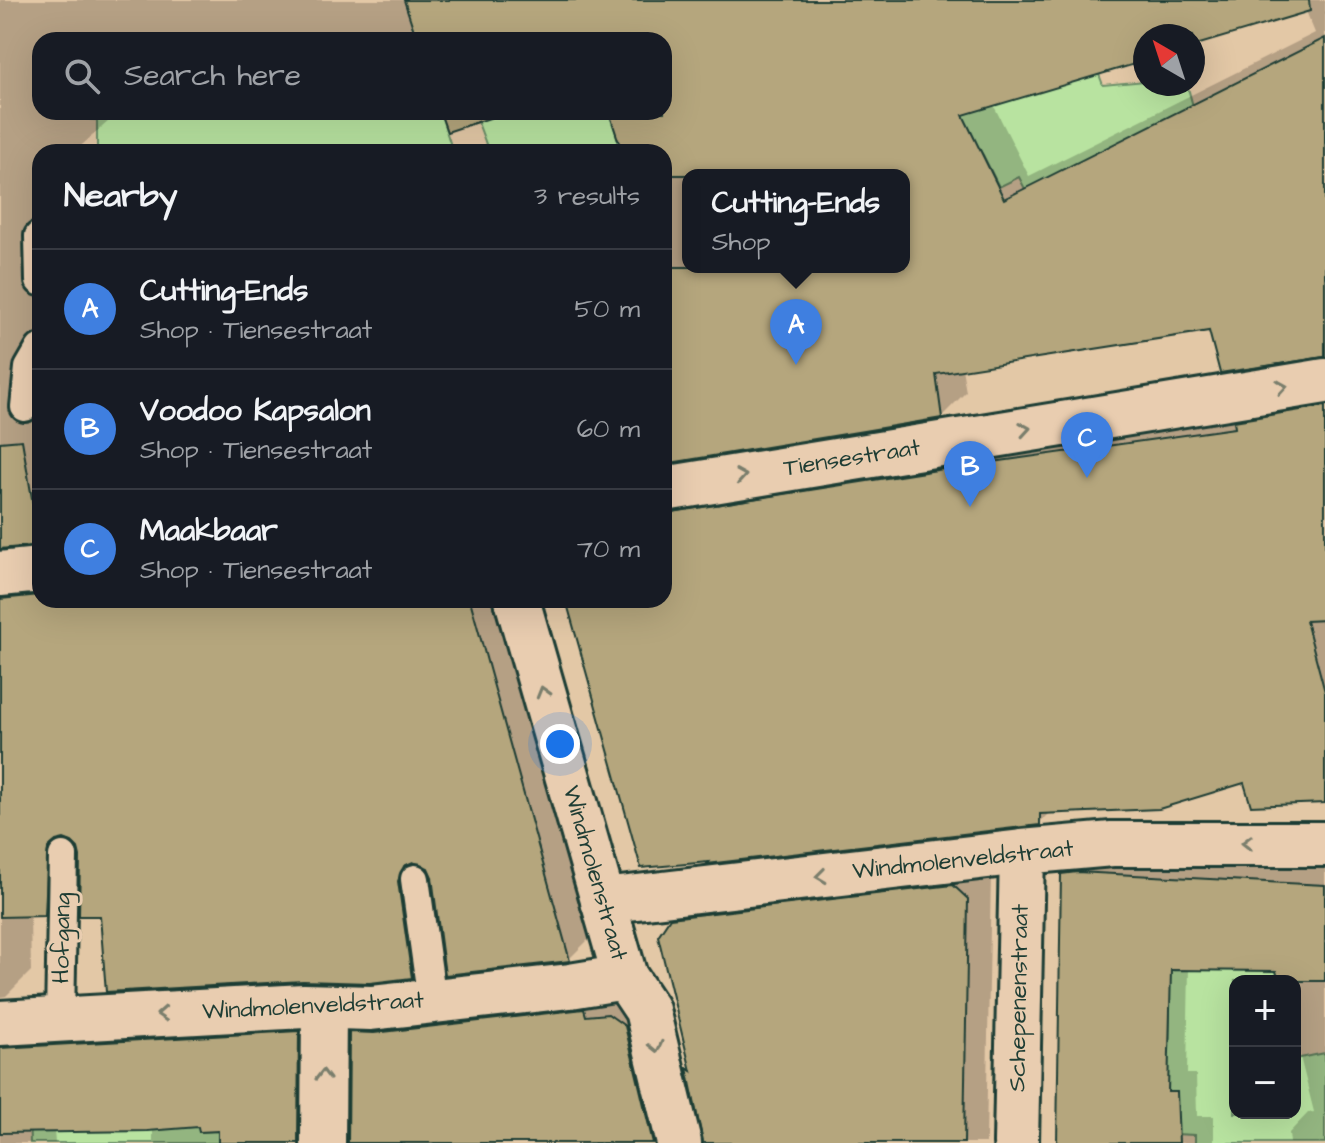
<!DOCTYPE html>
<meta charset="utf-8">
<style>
:root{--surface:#171b24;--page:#242831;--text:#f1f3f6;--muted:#9ea1a6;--line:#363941;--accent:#2563eb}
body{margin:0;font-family:"Architects Daughter",sans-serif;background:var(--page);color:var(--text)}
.controls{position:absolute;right:24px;bottom:24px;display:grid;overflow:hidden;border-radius:16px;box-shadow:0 8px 32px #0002}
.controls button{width:72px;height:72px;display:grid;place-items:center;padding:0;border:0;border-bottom:2px solid var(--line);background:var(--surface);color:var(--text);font:40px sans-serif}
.compass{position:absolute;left:1133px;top:24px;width:72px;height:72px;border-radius:50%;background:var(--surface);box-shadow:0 8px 32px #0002;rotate:321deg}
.you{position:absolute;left:560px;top:744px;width:28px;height:28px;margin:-20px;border:6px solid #fff;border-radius:50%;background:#1a73e8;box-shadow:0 0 0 12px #1a73e833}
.badge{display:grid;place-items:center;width:52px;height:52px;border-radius:50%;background:var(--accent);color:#fff;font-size:26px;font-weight:700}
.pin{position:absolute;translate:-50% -66px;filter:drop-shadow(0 2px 4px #0008)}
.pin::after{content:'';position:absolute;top:42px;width:28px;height:24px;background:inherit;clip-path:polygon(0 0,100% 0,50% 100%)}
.popup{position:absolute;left:682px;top:169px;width:228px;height:104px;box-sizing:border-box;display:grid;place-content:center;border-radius:16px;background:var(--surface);filter:drop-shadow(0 2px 6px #0005);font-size:26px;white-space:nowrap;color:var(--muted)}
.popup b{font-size:30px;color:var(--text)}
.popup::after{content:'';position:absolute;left:50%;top:100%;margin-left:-16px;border:16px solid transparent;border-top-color:var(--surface)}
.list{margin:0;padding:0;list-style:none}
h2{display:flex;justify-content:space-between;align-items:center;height:104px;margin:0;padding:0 32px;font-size:34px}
h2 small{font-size:26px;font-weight:400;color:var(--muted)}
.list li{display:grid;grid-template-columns:52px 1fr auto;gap:24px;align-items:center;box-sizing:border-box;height:120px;padding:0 32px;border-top:2px solid var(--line)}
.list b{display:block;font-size:30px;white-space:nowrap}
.list p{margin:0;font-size:26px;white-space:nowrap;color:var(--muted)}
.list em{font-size:26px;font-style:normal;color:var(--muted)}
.icon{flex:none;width:44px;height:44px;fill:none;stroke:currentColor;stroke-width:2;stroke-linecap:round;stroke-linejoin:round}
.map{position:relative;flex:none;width:1325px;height:1143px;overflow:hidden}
.search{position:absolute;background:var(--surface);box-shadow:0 8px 32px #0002;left:32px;top:32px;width:640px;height:88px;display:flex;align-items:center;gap:20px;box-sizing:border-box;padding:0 28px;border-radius:24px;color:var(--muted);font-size:30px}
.panel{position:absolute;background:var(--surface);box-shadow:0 8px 32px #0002;left:32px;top:144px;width:640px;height:464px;border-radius:24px}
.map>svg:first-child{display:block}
</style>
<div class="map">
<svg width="1325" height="1143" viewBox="0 0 1325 1143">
<rect width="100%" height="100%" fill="#e3c8a6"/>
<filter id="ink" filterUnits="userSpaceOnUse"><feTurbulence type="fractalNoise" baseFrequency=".0125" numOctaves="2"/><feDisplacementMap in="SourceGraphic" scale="16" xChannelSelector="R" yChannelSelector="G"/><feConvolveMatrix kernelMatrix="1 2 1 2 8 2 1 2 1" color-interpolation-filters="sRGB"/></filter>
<g filter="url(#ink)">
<!-- green -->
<g fill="#b8e3a0" stroke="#6c906a" stroke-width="2">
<polygon points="1089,48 1103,85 1145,81 1145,84 1187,84 1195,114 1025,189 1019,177 999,187 983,155 927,68"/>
<polygon points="58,112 440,112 453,152 97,152 97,120 58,116"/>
<polygon points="474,112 609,112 622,152 489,152"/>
<polygon points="1322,926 1277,972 1279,981 1235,981 1235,1113 1295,1113 1295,1059 1325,1053 1325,1143 1195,1143 1195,1135 1174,1134 1177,1092 1158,1092 1158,1054 1169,1053 1170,1015 1155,969"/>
<polygon points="29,1114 198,1127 199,1132 218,1131 218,1143 30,1143"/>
</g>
<!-- shadow -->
<g fill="#0003" fill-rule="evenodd">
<path d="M0,0H1325V355L1210,329L962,368L966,392L942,416L664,462V152H624L611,112H664V40H40V112H119L74,152H40V332L36,340L40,397V525L0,527ZM1306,11L1315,33L1029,176L993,104L1145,59V36H1193V44ZM688,175H904V267H688Z"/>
<polygon points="1325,387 1325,801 1245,780 1051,811 1039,823 568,600 664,600 664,471"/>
<polygon points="40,585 40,600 501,600 593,935 569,959 447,972 434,876 429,866 423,864 435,952 411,976 102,914 79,846 69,840 68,890 44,914 30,914 31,971 6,996 0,997 0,588"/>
<polygon points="1082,855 1325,866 1325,1143 1290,1143 1289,1133 1308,1113 1314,1112 1295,1037 1295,981 1281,981 1278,969 1189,968 1187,1074 1196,1074 1197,1116 1214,1116 1214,1143 1059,1143 1063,874"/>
<polygon points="991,875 986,1143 705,1143 689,1069 692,1066 672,920 696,895"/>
<polygon points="633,991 696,1143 350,1143 351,1033 375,1009"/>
<polygon points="0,1004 322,1008 341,1143 153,1143 153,1129 54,1130 55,1143 0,1143"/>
</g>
<!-- building -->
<g fill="#b5a67d" stroke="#1f3d34" stroke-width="2">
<polygon points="404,0 1309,0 1310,11 1193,46 1193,36 1145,36 1145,61 963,115 1004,199 1325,38 1325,357 1220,373 1209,331 936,374 942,418 664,464 664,267 904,267 904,175 664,175 664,152 622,152 609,112 664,112 664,40 417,40"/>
<polygon points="440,112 508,112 447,132"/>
<polygon points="1325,406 1325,620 1306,621 1325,692 1325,803 1251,806 1244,783 1159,809 1040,814 1040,825 707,864 709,862 641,868 566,600 664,600 664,513 950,468 1235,428 1234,421"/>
<polygon points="22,440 40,545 0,549 0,442"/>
<polygon points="40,595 40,600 470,600 570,961 445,975 432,877 428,868 413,862 404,866 398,881 412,978 370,983 303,981 106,992 100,916 79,916 80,856 78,848 72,842 64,839 56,841 48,848 45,916 0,917 0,599"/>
<polygon points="1077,872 1325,885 1325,981 1279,981 1276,971 1171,970 1168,1092 1177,1092 1179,1143 1057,1143 1061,874"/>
<polygon points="953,885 968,899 964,1143 703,1143 687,1068 691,1071 658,936 670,918"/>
<polygon points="584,1009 586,1016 608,1014 625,1026 653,1143 348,1143 349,1032 374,1033"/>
<polygon points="299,1031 298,1143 218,1143 218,1131 199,1132 198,1127 148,1131 0,1133 0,1048"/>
</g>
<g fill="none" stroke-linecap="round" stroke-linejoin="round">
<defs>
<g id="lane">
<polyline points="39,236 40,281"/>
<polyline points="25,407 29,368 40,349"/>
<polyline points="415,879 432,1001"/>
<polyline points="60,1019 63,856"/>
</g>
<g id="street">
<polyline points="517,600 625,977 647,1010 679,1143"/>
<polyline points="603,901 1022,852 1112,844 1325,844"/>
<polyline points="0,1023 304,1006 371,1008 570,986 625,977"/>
<polyline points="323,1143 324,1007"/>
<polyline points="1016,1143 1022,852"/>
</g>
<g id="secondary">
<polyline points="664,489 1325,381"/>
<polyline points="0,574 40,570"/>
</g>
</defs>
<!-- lane casing -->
<use href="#lane" stroke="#1f3d34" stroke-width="34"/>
<!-- street casing -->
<use href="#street" stroke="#1f3d34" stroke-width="50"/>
<!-- secondary casing -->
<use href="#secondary" stroke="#1f3d34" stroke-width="50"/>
<!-- lane -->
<use href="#lane" stroke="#e9cdb0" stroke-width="28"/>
<!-- street -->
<use href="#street" stroke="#e9cdb0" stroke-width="44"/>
<!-- secondary -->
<use href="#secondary" stroke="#e9cdb0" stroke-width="44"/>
</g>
<!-- one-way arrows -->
<defs><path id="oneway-chevron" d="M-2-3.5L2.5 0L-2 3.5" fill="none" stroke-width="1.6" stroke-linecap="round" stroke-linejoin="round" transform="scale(2)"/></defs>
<g stroke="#7a7e6c">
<use href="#oneway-chevron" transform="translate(1282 387) rotate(-9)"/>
<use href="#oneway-chevron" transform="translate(1025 429) rotate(-9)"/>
<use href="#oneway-chevron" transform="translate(741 476) rotate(-9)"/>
<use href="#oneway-chevron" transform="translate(543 692) rotate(-106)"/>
<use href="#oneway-chevron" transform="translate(1247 843) rotate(-180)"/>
<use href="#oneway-chevron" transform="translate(821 876) rotate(173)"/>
<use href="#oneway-chevron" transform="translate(162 1014) rotate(177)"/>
<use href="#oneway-chevron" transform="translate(656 1047) rotate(77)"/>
<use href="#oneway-chevron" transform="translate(323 1075) rotate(-90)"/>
</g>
</g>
<g text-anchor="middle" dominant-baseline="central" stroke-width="6" stroke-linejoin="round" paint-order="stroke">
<!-- street labels -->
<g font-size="24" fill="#1f3d34" stroke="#e9cdb0">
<text transform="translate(852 458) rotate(-9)">Tiensestraat</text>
<text transform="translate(963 860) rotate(-6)">Windmolenveldstraat</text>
<text transform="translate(595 873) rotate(74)">Windmolenstraat</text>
<text transform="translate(62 938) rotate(-89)">Hofgang</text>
<text transform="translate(1019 998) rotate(-89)">Schepenenstraat</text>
<text transform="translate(313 1006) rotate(-3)">Windmolenveldstraat</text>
</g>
</g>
</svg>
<div class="controls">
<button>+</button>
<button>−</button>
</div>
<svg class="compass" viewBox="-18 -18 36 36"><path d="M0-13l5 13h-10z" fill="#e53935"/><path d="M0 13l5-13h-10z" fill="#9ea1a6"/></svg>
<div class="you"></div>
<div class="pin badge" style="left:796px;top:365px;background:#3f7fe0">A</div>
<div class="popup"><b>Cutting-Ends</b>Shop</div>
<div class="pin badge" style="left:970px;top:507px;background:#3f7fe0">B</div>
<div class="pin badge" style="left:1087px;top:478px;background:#3f7fe0">C</div>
<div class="search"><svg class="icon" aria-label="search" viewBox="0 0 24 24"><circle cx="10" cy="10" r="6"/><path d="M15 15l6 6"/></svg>Search here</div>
<section class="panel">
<h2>Nearby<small>3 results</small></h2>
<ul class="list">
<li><span class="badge" style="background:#3f7fe0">A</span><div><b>Cutting-Ends</b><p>Shop · Tiensestraat</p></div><em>50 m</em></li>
<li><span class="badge" style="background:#3f7fe0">B</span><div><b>Voodoo Kapsalon</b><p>Shop · Tiensestraat</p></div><em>60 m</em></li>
<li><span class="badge" style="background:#3f7fe0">C</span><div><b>Maakbaar</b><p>Shop · Tiensestraat</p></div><em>70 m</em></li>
</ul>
</section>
</div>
